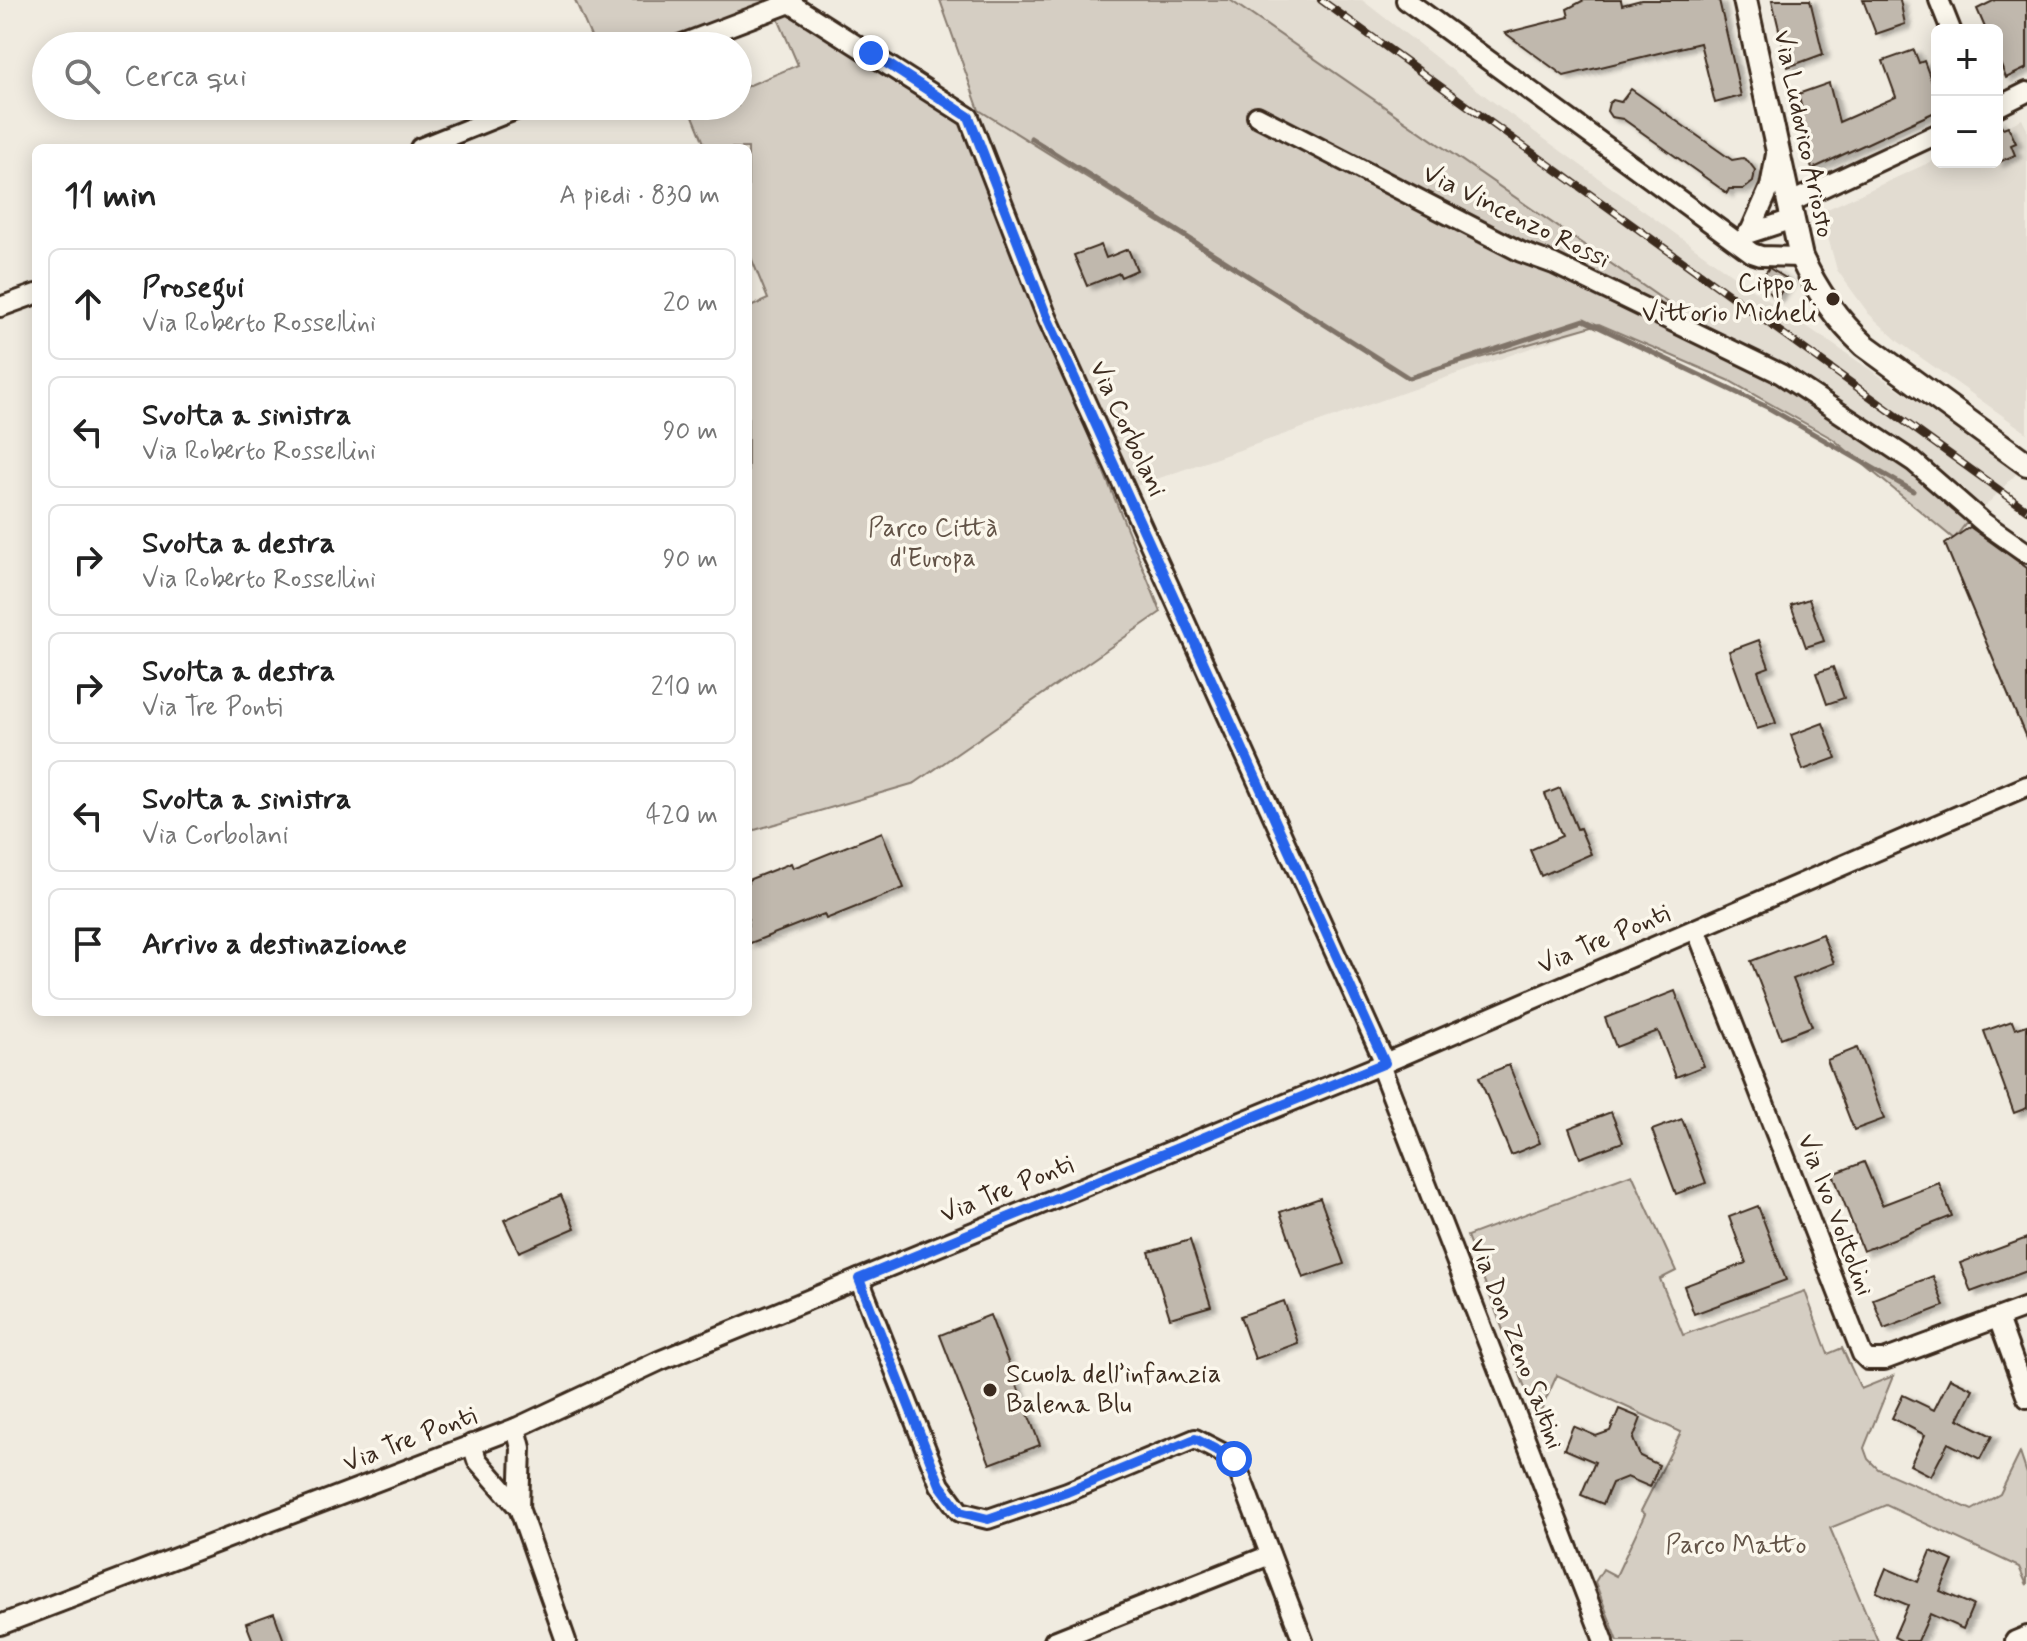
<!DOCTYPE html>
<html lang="it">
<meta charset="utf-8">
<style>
:root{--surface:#fff;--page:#f2f2f2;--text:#222;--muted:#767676;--line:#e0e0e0}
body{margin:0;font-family:Mynerve,sans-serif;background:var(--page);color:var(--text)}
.controls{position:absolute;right:24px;top:24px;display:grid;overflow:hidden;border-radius:12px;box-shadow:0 4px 20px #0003}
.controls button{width:72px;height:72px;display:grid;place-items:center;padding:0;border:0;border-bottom:2px solid var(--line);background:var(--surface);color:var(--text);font:40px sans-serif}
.stop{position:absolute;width:24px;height:24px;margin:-18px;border:6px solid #2563eb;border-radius:50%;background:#fff}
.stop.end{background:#2563eb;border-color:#fff;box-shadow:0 2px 8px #0008}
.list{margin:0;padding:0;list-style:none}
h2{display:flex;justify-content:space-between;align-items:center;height:104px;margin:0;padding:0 32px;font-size:34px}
h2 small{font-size:26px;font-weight:400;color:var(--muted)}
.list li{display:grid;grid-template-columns:52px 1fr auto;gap:24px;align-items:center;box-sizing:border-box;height:112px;margin:0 16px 16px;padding:0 16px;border:2px solid var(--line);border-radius:12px}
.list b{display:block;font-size:30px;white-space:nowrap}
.list p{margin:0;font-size:26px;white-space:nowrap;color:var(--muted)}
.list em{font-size:26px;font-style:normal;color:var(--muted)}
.icon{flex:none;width:44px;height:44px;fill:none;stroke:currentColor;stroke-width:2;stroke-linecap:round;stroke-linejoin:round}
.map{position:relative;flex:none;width:2027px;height:1641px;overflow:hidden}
.search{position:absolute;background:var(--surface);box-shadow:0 4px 20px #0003;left:32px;top:32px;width:720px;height:88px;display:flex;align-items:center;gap:20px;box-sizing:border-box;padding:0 28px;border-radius:44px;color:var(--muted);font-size:30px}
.panel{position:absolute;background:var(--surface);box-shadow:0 4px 20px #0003;left:32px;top:144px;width:720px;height:872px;border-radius:12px}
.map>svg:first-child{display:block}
</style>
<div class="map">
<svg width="2027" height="1641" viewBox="0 0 2027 1641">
<defs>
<filter id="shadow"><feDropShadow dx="6" dy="3.5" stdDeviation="2" flood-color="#0004"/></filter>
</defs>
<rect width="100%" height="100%" fill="#f0ebe0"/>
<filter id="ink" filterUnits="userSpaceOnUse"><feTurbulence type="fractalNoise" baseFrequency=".0125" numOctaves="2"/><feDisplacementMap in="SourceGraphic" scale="16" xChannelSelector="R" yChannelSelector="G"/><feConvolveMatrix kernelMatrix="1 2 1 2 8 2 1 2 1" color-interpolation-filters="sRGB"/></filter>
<g filter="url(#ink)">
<!-- built -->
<g fill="#e2dcd1">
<polygon points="940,0 1362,0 1492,101 1746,285 2019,471 1954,539 1833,439 1728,380 1599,324 1128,489 1014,208"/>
<polygon points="2022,119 2027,129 2027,433 1899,342 1869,314 1837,270 1821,212 1937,159 1937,162 1997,162 1997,131"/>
</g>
<!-- green -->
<g fill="#d5cec3" stroke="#887c70" stroke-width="2">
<polygon points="575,0 773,0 656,46 595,46"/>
<polygon points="940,0 1230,0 1973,514 1954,539 1833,439 1728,380 1599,324 1409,378 979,110"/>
<polygon points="793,9 959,118 1161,612 915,783 748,832 748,308 768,299 748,250 748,148 706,148 691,111 702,106 738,106 738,90 798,65 777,16"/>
<polygon points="1632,1174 1676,1271 1660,1279 1683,1335 1805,1291 1828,1354 1842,1348 1861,1389 1893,1376 1864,1448 1868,1459 1878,1469 1972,1510 2000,1494 2020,1453 2027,1474 2027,1585 2019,1567 1886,1505 1830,1528 1878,1641 1618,1641 1595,1582 1603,1569 1616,1576 1645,1514 1641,1511 1681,1432 1557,1375 1537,1419 1467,1236"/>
</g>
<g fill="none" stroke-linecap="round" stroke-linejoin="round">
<!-- stream -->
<polyline stroke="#7f7367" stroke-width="5" points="1031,138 1409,378 1584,320 1767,407 1913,491"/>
</g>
<!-- building -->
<g fill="#c0b8ad" stroke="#3b2a1e" stroke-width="2" filter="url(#shadow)">
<polygon points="1584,0 1621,0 1622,5 1641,0 1719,0 1741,96 1715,103 1700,43 1564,76 1505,33 1569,17 1567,9"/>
<polygon points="1772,0 1810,0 1823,54 1788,67"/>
<polygon points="1863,0 1900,0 1905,24 1876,34"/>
<polygon points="1995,0 2027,0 2027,68 2006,78 1997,56 1997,30 1986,30 1977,9"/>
<polygon points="1914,50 1919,63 1924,61 1937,96 1937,111 1812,169 1798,110 1802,109 1798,94 1829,83 1839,122 1896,97 1883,61"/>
<polygon points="1631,89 1732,160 1743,158 1748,161 1755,170 1753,182 1744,189 1729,189 1727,193 1623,119 1611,117 1607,111 1609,103 1613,100 1621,102"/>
<polygon points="1997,119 2003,128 2008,126 2016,143 2011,145 2015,155 1997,163"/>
<polygon points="1101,245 1106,258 1128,249 1137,270 1121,277 1119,273 1087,286 1074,255"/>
<polygon points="1769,268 1789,280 1777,298 1757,284"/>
<polygon points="1970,527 2027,568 2027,740 1945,544"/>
<polygon points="1809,599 1824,641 1806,647 1791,605"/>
<polygon points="1759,640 1769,667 1758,671 1776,723 1757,729 1729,651"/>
<polygon points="1833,667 1844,698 1827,704 1816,673"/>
<polygon points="1823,723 1836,758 1803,770 1791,735"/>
<polygon points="1560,788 1577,829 1580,828 1591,854 1541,876 1530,850 1562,836 1545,794"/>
<polygon points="882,832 904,888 826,919 824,914 748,944 748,880 791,863 793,868"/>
<polygon points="1822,934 1834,963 1793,979 1812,1026 1781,1038 1751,961"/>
<polygon points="1675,991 1704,1066 1676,1077 1658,1031 1616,1047 1605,1018"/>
<polygon points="2012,1021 2015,1029 2027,1025 2027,1108 2014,1113 1984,1031"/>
<polygon points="1857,1048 1884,1119 1854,1130 1827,1060"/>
<polygon points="1509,1065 1540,1143 1511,1155 1479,1077"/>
<polygon points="1611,1112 1623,1142 1580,1158 1569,1128"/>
<polygon points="1682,1119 1706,1183 1676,1194 1652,1130"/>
<polygon points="1864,1162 1882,1205 1939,1183 1952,1216 1863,1251 1833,1174"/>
<polygon points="561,1195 575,1228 519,1252 504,1220"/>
<polygon points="1320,1198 1344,1264 1303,1278 1280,1212"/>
<polygon points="1758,1206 1786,1280 1694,1314 1684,1286 1746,1263 1729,1217"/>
<polygon points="2027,1238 2027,1271 1971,1292 1960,1263"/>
<polygon points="1190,1240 1211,1306 1170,1318 1149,1252"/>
<polygon points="1933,1276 1944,1306 1884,1329 1873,1299"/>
<polygon points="1284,1301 1298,1343 1255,1359 1240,1316"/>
<polygon points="990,1315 1040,1445 990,1464 940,1335"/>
<polygon points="1950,1378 1973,1389 1958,1419 1992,1436 1980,1459 1948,1443 1931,1476 1910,1465 1925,1435 1892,1418 1903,1395 1934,1410"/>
<polygon points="1619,1409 1641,1418 1633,1439 1640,1456 1659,1465 1650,1487 1627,1477 1612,1483 1603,1504 1581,1495 1595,1462 1564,1449 1573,1426 1596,1436 1610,1431"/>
<polygon points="1931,1551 1953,1561 1940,1591 1973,1605 1963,1629 1930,1614 1918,1641 1902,1641 1894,1637 1908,1605 1876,1592 1886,1568 1918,1582"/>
<polygon points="274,1613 284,1641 253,1641 246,1623"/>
</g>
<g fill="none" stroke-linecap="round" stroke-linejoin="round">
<defs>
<g id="minor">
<polyline points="1406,0 1752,253 1761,256 1801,257"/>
<polyline points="1939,0 1951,30"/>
<polyline points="677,46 790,3 969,117 1047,317 1385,1063"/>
<polyline points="1997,107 2027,92"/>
<polyline points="1257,116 1521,252 1554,264 1781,374 1914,462 1984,523 2027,553"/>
<polyline points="420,148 525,106"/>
<polyline points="1789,203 1937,134"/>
<polyline points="1750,232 1770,187 1776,154"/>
<polyline points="1747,234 1793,219"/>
<polyline points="0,307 36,294"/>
<polyline points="1696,929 1862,1354 1868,1360 1884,1360 2027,1307"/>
<polyline points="1380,1065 1604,1641"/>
<polyline points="859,1279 940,1485 960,1512 988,1519 1067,1492 1195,1439 1234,1459 1303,1641"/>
<polyline points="1998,1318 2027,1398"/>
<polyline points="516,1428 521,1448 519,1508 566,1641"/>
<polyline points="472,1444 477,1460 519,1508"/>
<polyline points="0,1625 516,1428 659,1361 1380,1065 2027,786"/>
<polyline points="1054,1641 1270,1555"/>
<polyline points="2015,1641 2027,1636"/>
</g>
<path id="major" d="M1745,0L1801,257C1817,292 1836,319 1864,345L2027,464"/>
</defs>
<!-- minor casing -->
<use href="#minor" stroke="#3b2a1e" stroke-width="24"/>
<!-- major casing -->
<use href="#major" stroke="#3b2a1e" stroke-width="28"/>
<!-- minor -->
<use href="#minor" stroke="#fbf7ec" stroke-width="18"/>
<!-- major -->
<use href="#major" stroke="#fbf7ec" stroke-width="22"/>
<defs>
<polyline id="rail" points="1321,0 2027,510"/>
</defs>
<!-- rail casing -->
<use href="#rail" stroke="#3b2a1e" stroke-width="8"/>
<!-- rail -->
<use href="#rail" stroke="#fbf7ec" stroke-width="5" stroke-dasharray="15" stroke-linecap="butt"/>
</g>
</g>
<g fill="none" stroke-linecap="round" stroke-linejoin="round" filter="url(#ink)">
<!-- route -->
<polyline stroke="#2563eb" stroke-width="10" points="871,53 969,117 1047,317 1385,1063 859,1279 940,1485 960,1512 988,1519 1067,1492 1195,1439 1234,1459"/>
</g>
<!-- markers -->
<g fill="#3b2a1e" stroke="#fbf7ec" stroke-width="3">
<circle cx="1833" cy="299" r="8"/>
<circle cx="990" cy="1390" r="8"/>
</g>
<g text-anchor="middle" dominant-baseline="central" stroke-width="7" stroke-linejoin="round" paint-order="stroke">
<!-- street labels -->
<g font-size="26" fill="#3b2a1e" stroke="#fbf7ec">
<text transform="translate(1803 134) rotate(78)">Via Ludovico Ariosto</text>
<text transform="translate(1516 217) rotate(26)">Via Vincenzo Rossi</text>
<text transform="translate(1127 429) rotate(65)">Via Corbolani</text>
<text transform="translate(1604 940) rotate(-23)">Via Tre Ponti</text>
<text transform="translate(1007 1190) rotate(-22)">Via Tre Ponti</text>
<text transform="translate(1835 1215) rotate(69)">Via Ivo Voltolini</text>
<text transform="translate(1516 1344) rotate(69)">Via Don Zeno Saltini</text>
<text transform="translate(410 1440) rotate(-21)">Via Tre Ponti</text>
</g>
<!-- poi labels -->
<g font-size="26" fill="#3b2a1e" stroke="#fbf7ec" text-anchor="end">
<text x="1817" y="284">Cippo a<tspan x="1817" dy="30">Vittorio Micheli</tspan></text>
<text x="1006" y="1375" text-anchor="start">Scuola dell’infanzia<tspan x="1006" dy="30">Balena Blu</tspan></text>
</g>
<!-- park labels -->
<g font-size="26" fill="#625347" stroke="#fbf7ec">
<text x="933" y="529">Parco Città<tspan x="933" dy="30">d'Europa</tspan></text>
<text x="1736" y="1546">Parco Matto</text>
</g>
</g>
</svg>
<div class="controls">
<button>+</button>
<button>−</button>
</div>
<div class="stop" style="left:1234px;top:1459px"></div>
<div class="stop end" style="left:871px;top:53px"></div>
<div class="search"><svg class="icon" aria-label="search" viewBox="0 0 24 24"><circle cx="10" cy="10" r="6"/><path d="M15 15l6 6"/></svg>Cerca qui</div>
<section class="panel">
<h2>11 min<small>A piedi · 830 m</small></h2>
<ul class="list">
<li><svg class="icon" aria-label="ahead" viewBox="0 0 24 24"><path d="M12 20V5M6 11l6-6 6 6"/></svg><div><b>Prosegui</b><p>Via Roberto Rossellini</p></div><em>20 m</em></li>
<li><svg class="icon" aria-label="left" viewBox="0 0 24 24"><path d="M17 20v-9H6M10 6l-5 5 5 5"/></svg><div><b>Svolta a sinistra</b><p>Via Roberto Rossellini</p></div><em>90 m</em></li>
<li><svg class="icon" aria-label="right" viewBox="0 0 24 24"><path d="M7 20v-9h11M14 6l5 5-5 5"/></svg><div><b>Svolta a destra</b><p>Via Roberto Rossellini</p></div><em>90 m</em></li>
<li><svg class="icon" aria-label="right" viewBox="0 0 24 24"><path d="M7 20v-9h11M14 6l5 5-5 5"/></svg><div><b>Svolta a destra</b><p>Via Tre Ponti</p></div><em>210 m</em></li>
<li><svg class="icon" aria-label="left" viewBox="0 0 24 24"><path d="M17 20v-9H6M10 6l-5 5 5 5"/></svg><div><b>Svolta a sinistra</b><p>Via Corbolani</p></div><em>420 m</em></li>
<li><svg class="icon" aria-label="arrive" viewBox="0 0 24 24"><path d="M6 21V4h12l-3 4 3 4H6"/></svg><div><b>Arrivo a destinazione</b></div></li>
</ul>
</section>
</div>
